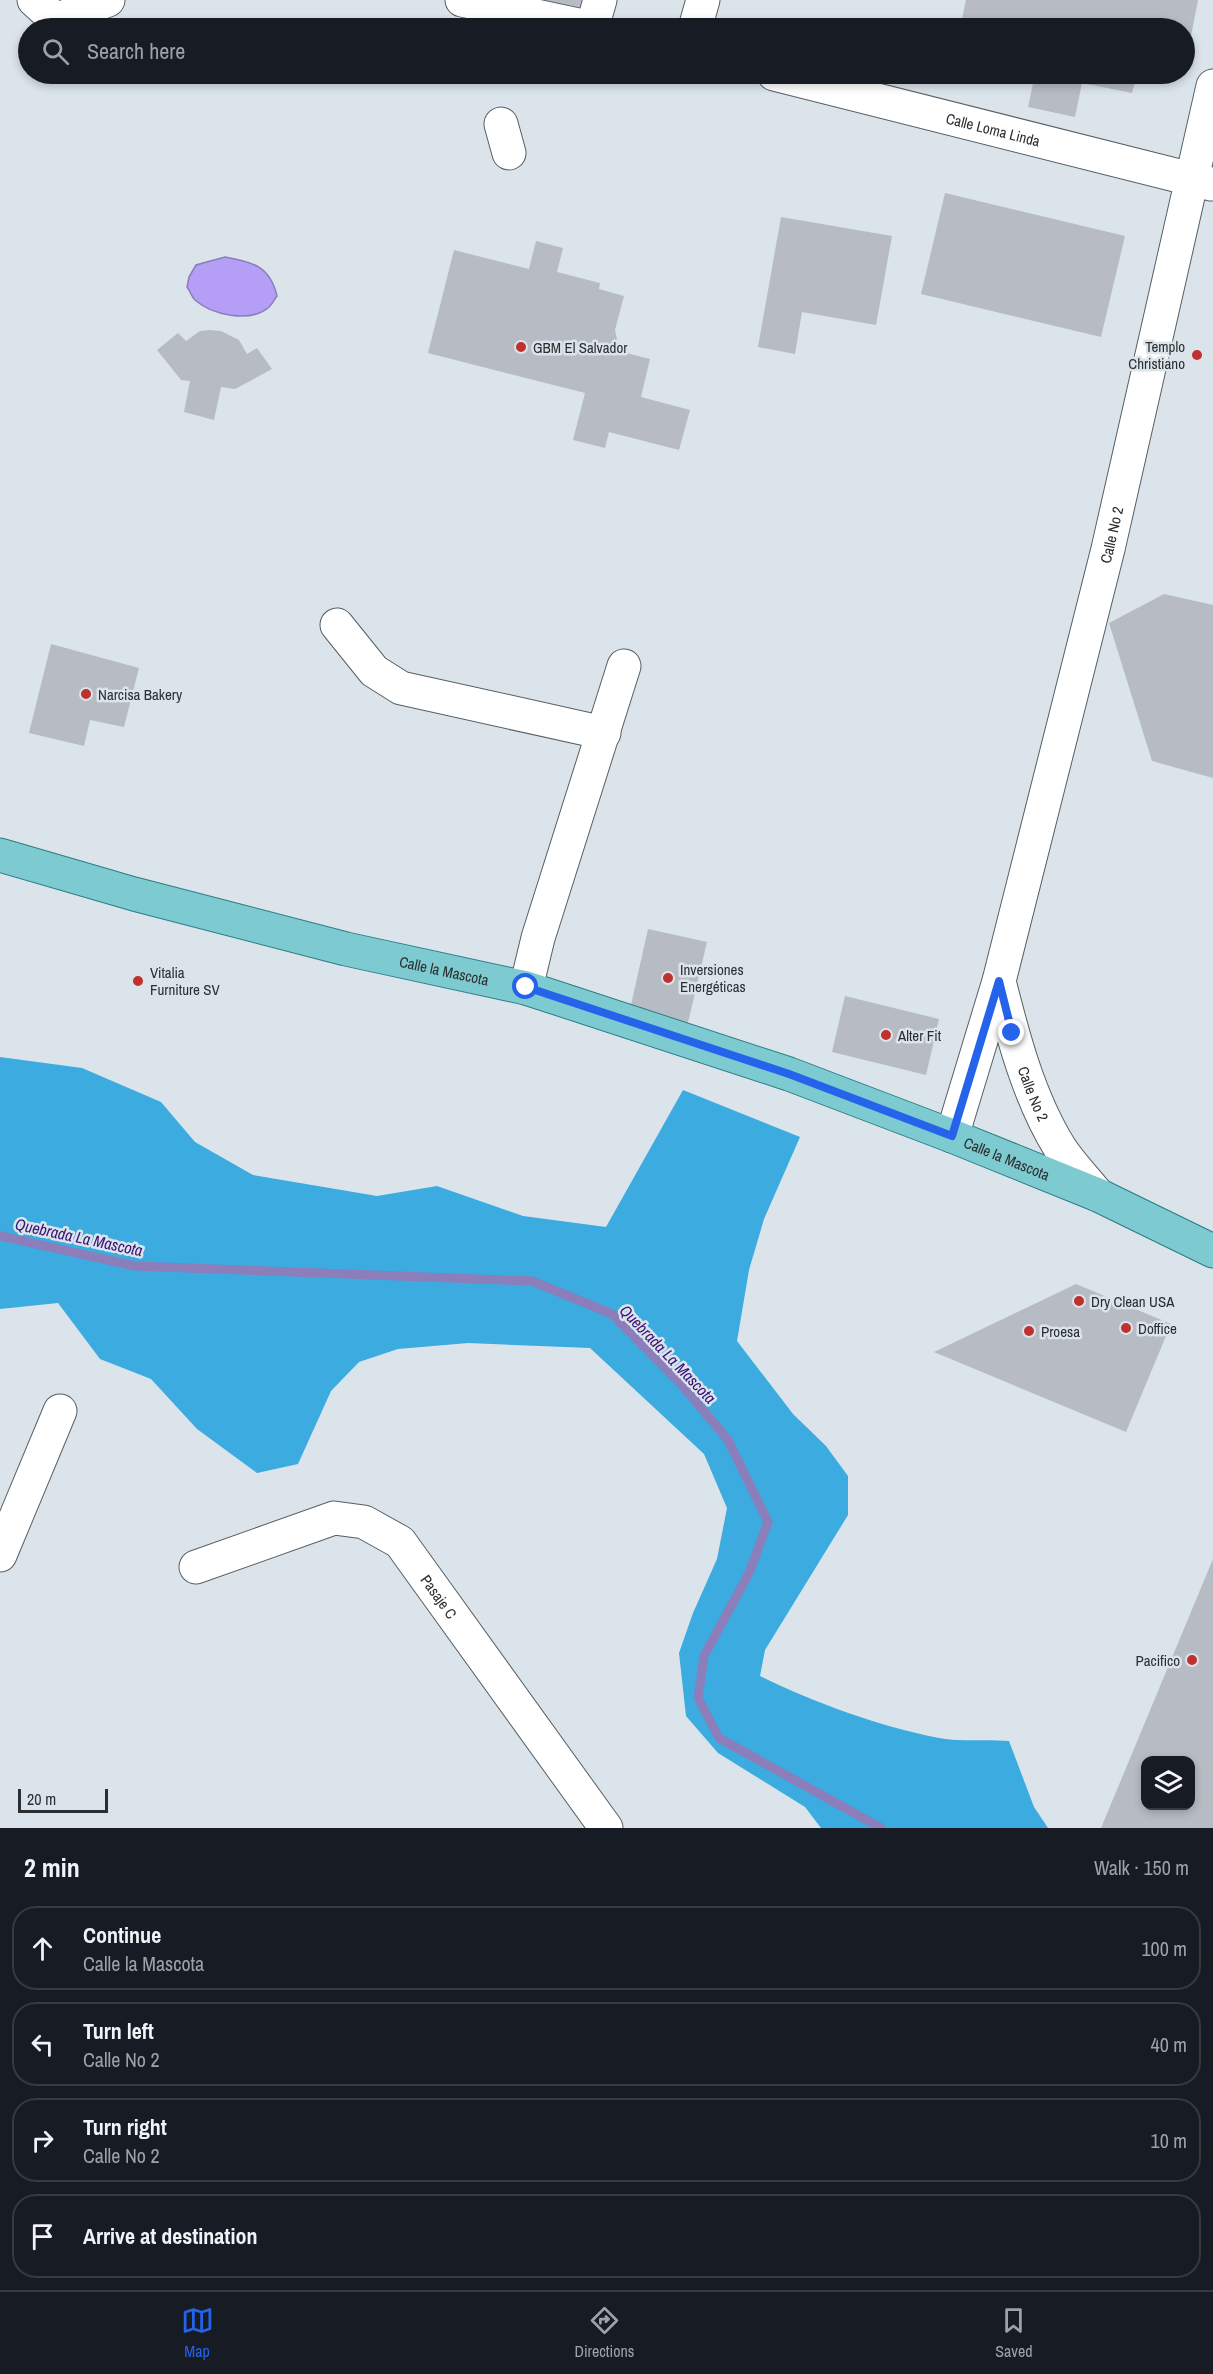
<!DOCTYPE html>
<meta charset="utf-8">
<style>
:root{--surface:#171b24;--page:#20242c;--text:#f1f3f6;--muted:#9ea1a6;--line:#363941;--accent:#2563eb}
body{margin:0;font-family:"Archivo Narrow",sans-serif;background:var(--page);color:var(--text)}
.controls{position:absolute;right:18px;bottom:18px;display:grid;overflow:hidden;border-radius:12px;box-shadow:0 3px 9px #0003}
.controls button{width:54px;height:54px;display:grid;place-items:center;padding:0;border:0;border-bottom:2px solid var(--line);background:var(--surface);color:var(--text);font:30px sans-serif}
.scale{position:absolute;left:18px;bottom:15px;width:90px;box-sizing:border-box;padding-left:6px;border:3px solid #2c2f31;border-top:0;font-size:16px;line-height:21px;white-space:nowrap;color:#2c2f31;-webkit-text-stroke:4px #dae4ea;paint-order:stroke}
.stop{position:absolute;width:18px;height:18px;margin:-14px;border:4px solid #2563eb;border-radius:50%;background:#fff}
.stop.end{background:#2563eb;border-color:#fff;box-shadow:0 2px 6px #0008}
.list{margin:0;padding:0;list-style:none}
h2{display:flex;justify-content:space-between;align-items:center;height:78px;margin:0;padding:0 24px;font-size:26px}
h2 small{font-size:20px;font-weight:400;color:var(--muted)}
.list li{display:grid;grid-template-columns:39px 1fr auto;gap:18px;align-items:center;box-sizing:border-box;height:84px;margin:0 12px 12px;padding:0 12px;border:2px solid var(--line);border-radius:24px}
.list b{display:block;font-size:22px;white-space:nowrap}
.list p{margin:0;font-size:20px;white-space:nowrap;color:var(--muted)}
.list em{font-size:20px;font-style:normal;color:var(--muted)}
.icon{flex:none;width:33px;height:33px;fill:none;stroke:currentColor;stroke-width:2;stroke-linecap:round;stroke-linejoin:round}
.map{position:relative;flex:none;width:1213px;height:1828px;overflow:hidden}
.search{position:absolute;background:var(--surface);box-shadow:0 3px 9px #0003;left:18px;right:18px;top:18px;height:66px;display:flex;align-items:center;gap:15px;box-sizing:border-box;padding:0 21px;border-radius:33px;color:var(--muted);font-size:22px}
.sheet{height:462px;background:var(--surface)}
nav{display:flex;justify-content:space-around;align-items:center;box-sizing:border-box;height:84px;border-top:2px solid var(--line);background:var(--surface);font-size:16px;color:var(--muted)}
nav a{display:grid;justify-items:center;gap:3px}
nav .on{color:var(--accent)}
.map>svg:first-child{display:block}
</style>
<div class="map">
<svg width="1213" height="1828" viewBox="0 0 1213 1828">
<rect width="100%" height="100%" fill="#dae4ea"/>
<!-- forest -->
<path fill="#3babe0" d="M0,1057L82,1068L161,1102L195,1142L253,1175L377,1196L437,1186L523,1216L606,1227L683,1090L800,1137L764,1219L749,1270L737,1341L793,1414L826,1446L848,1476V1515L765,1650L760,1676C815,1703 878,1726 939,1738C960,1742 987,1739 1009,1741L1034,1807L1048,1828H821L805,1807L718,1753L686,1716L679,1653L693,1613L717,1559L727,1508L704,1454L590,1348L468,1343L398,1349L359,1362L331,1391L298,1464L257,1473L197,1429L151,1379L100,1359L58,1303L0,1309Z"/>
<!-- water -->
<path fill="#b59ef6" stroke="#8c7dbb" stroke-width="1.5" d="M225,257C253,262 270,266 277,296C274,300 272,305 268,308C249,323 212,315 195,300C192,297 190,291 187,287L189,277L196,265Z"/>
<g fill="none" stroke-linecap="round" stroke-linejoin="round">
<!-- stream -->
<polyline stroke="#8c7dbb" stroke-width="9" points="0,1236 135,1266 532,1281 612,1314 682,1385 728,1440 768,1522 749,1573 704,1656 698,1698 719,1738 881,1828"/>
</g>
<!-- building -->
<g fill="#b7bcc4" fill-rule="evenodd">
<polygon points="545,0 585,0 583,10"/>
<polygon points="966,0 1198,0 1186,62 1184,28 960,28"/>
<polygon points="1035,74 1137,74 1132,93 1082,83 1075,117 1028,107"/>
<polygon points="945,193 1125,236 1101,337 921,294"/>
<polygon points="781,217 892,236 876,325 802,312 795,354 758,347"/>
<polygon points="536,241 563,248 557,272 600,283 599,289 624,296 615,330 617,339 611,349 650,359 641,397 690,410 679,450 609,432 605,448 573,440 585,393 428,353 454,250 529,269"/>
<polygon points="210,330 221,331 239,340 247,354 257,348 272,369 235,389 221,387 214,420 184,412 190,381 181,380 157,350 178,333 186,341 200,331"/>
<polygon points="1164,594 1213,605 1213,778 1152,761 1109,623"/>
<polygon points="51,644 139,668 124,727 90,720 84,746 29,733"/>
<polygon points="648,929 707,942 687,1027 629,1014"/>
<polygon points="845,996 939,1019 926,1075 832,1052"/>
<polygon points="1076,1284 1171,1324 1126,1432 934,1352"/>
<path d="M1213,1559V1828H1101ZM1146,1760H1190V1806H1146Z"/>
</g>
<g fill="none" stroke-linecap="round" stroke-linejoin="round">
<defs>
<g id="minor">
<polyline points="34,0 56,20 108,0"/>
<polyline points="462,0 592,28"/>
<polyline points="592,28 600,0"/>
<polyline points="695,28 703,0"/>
<path id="s1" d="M774,74L1211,184"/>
<polyline points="501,124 509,153"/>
<polyline points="337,625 374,671 401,688 604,733"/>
<path id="s2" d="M999,981C1013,1037 1029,1098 1060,1148C1071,1165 1086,1180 1098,1195"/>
<polyline points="526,988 538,938 624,666"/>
<path id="s3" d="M952,1136L999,981L1108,549L1213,86"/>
<polyline points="0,1555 60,1411"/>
<path id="s4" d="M196,1567L334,1518L364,1522L400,1542L606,1828"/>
</g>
<g id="major">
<path id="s5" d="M0,855L134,894L346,949L526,988L789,1074L952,1136L1098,1195L1213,1251"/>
</g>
</defs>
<!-- minor casing -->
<use href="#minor" stroke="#575f64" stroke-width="35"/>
<!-- major casing -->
<use href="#major" stroke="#297d84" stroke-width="35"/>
<!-- minor -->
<use href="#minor" stroke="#fff" stroke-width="33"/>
<!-- major -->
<use href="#major" stroke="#7dcad0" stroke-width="33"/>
</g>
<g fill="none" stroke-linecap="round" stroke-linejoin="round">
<!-- route -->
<polyline stroke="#2563eb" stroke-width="8" points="526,987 789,1074 952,1136 999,981 1012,1033"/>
</g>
<!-- markers -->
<g fill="#bf302e" stroke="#dae4ea" stroke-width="2">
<circle cx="521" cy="347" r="6"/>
<circle cx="1197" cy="355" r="6"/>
<circle cx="86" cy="694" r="6"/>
<circle cx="668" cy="978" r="6"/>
<circle cx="138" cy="981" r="6"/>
<circle cx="886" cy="1035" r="6"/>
<circle cx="1079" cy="1301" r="6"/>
<circle cx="1126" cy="1328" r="6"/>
<circle cx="1029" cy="1331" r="6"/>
<circle cx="1192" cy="1660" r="6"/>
</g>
<g text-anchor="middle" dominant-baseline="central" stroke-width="5" stroke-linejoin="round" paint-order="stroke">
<!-- street labels -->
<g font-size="15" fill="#2c2f31" stroke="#dae4ea">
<text stroke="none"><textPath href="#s1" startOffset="226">Calle Loma Linda</textPath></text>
<text stroke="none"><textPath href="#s3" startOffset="622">Calle No 2</textPath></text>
<text stroke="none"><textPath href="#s5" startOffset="459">Calle la Mascota</textPath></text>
<text stroke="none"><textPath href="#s2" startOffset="118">Calle No 2</textPath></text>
<text stroke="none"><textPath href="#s5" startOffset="1053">Calle la Mascota</textPath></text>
<text stroke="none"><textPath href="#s4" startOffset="285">Pasaje C</textPath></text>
</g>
<!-- poi labels -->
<g font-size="15" fill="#2c2f31" stroke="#dae4ea" text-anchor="start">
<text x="1185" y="346" text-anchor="end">Templo<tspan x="1185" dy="17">Christiano</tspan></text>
<text x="533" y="347">GBM El Salvador</text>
<text x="98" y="694">Narcisa Bakery</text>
<text x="680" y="969">Inversiones<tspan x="680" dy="17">Energéticas</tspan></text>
<text x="150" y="972">Vitalia<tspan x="150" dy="17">Furniture SV</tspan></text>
<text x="898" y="1035">Alter Fit</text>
<text x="1091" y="1301">Dry Clean USA</text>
<text x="1138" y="1328">Doffice</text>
<text x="1041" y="1331">Proesa</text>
<text x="1180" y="1660" text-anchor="end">Pacifico</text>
</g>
<!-- water labels -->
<g font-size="16" font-style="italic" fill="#3c1177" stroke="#dae4ea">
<text transform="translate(79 1237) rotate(12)">Quebrada La Mascota</text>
<text transform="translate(668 1354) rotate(46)">Quebrada La Mascota</text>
</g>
</g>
</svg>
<div class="controls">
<button><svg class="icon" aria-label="layers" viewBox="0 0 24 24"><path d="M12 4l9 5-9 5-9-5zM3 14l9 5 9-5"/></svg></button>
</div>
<div class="scale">20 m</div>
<div class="stop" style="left:526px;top:987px"></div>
<div class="stop end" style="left:1012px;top:1033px"></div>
<div class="search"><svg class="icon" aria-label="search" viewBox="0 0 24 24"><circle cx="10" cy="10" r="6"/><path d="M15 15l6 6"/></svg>Search here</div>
</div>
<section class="sheet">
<h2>2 min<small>Walk · 150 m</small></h2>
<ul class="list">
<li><svg class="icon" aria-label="ahead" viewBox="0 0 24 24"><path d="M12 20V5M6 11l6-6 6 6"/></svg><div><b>Continue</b><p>Calle la Mascota</p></div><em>100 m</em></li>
<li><svg class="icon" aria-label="left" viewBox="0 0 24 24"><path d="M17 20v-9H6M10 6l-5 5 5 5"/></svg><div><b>Turn left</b><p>Calle No 2</p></div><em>40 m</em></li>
<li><svg class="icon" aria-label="right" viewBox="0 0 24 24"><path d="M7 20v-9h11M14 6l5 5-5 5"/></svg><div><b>Turn right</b><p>Calle No 2</p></div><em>10 m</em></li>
<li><svg class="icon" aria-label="arrive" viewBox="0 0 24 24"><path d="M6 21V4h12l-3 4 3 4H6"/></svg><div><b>Arrive at destination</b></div></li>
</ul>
</section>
<nav>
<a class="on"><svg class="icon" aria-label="map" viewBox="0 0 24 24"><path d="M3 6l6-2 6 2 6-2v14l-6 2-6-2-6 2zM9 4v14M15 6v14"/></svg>Map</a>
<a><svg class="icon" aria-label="directions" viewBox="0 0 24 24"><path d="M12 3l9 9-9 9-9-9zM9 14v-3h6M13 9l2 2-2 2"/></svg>Directions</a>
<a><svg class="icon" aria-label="saved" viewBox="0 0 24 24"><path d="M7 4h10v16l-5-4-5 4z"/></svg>Saved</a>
</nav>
